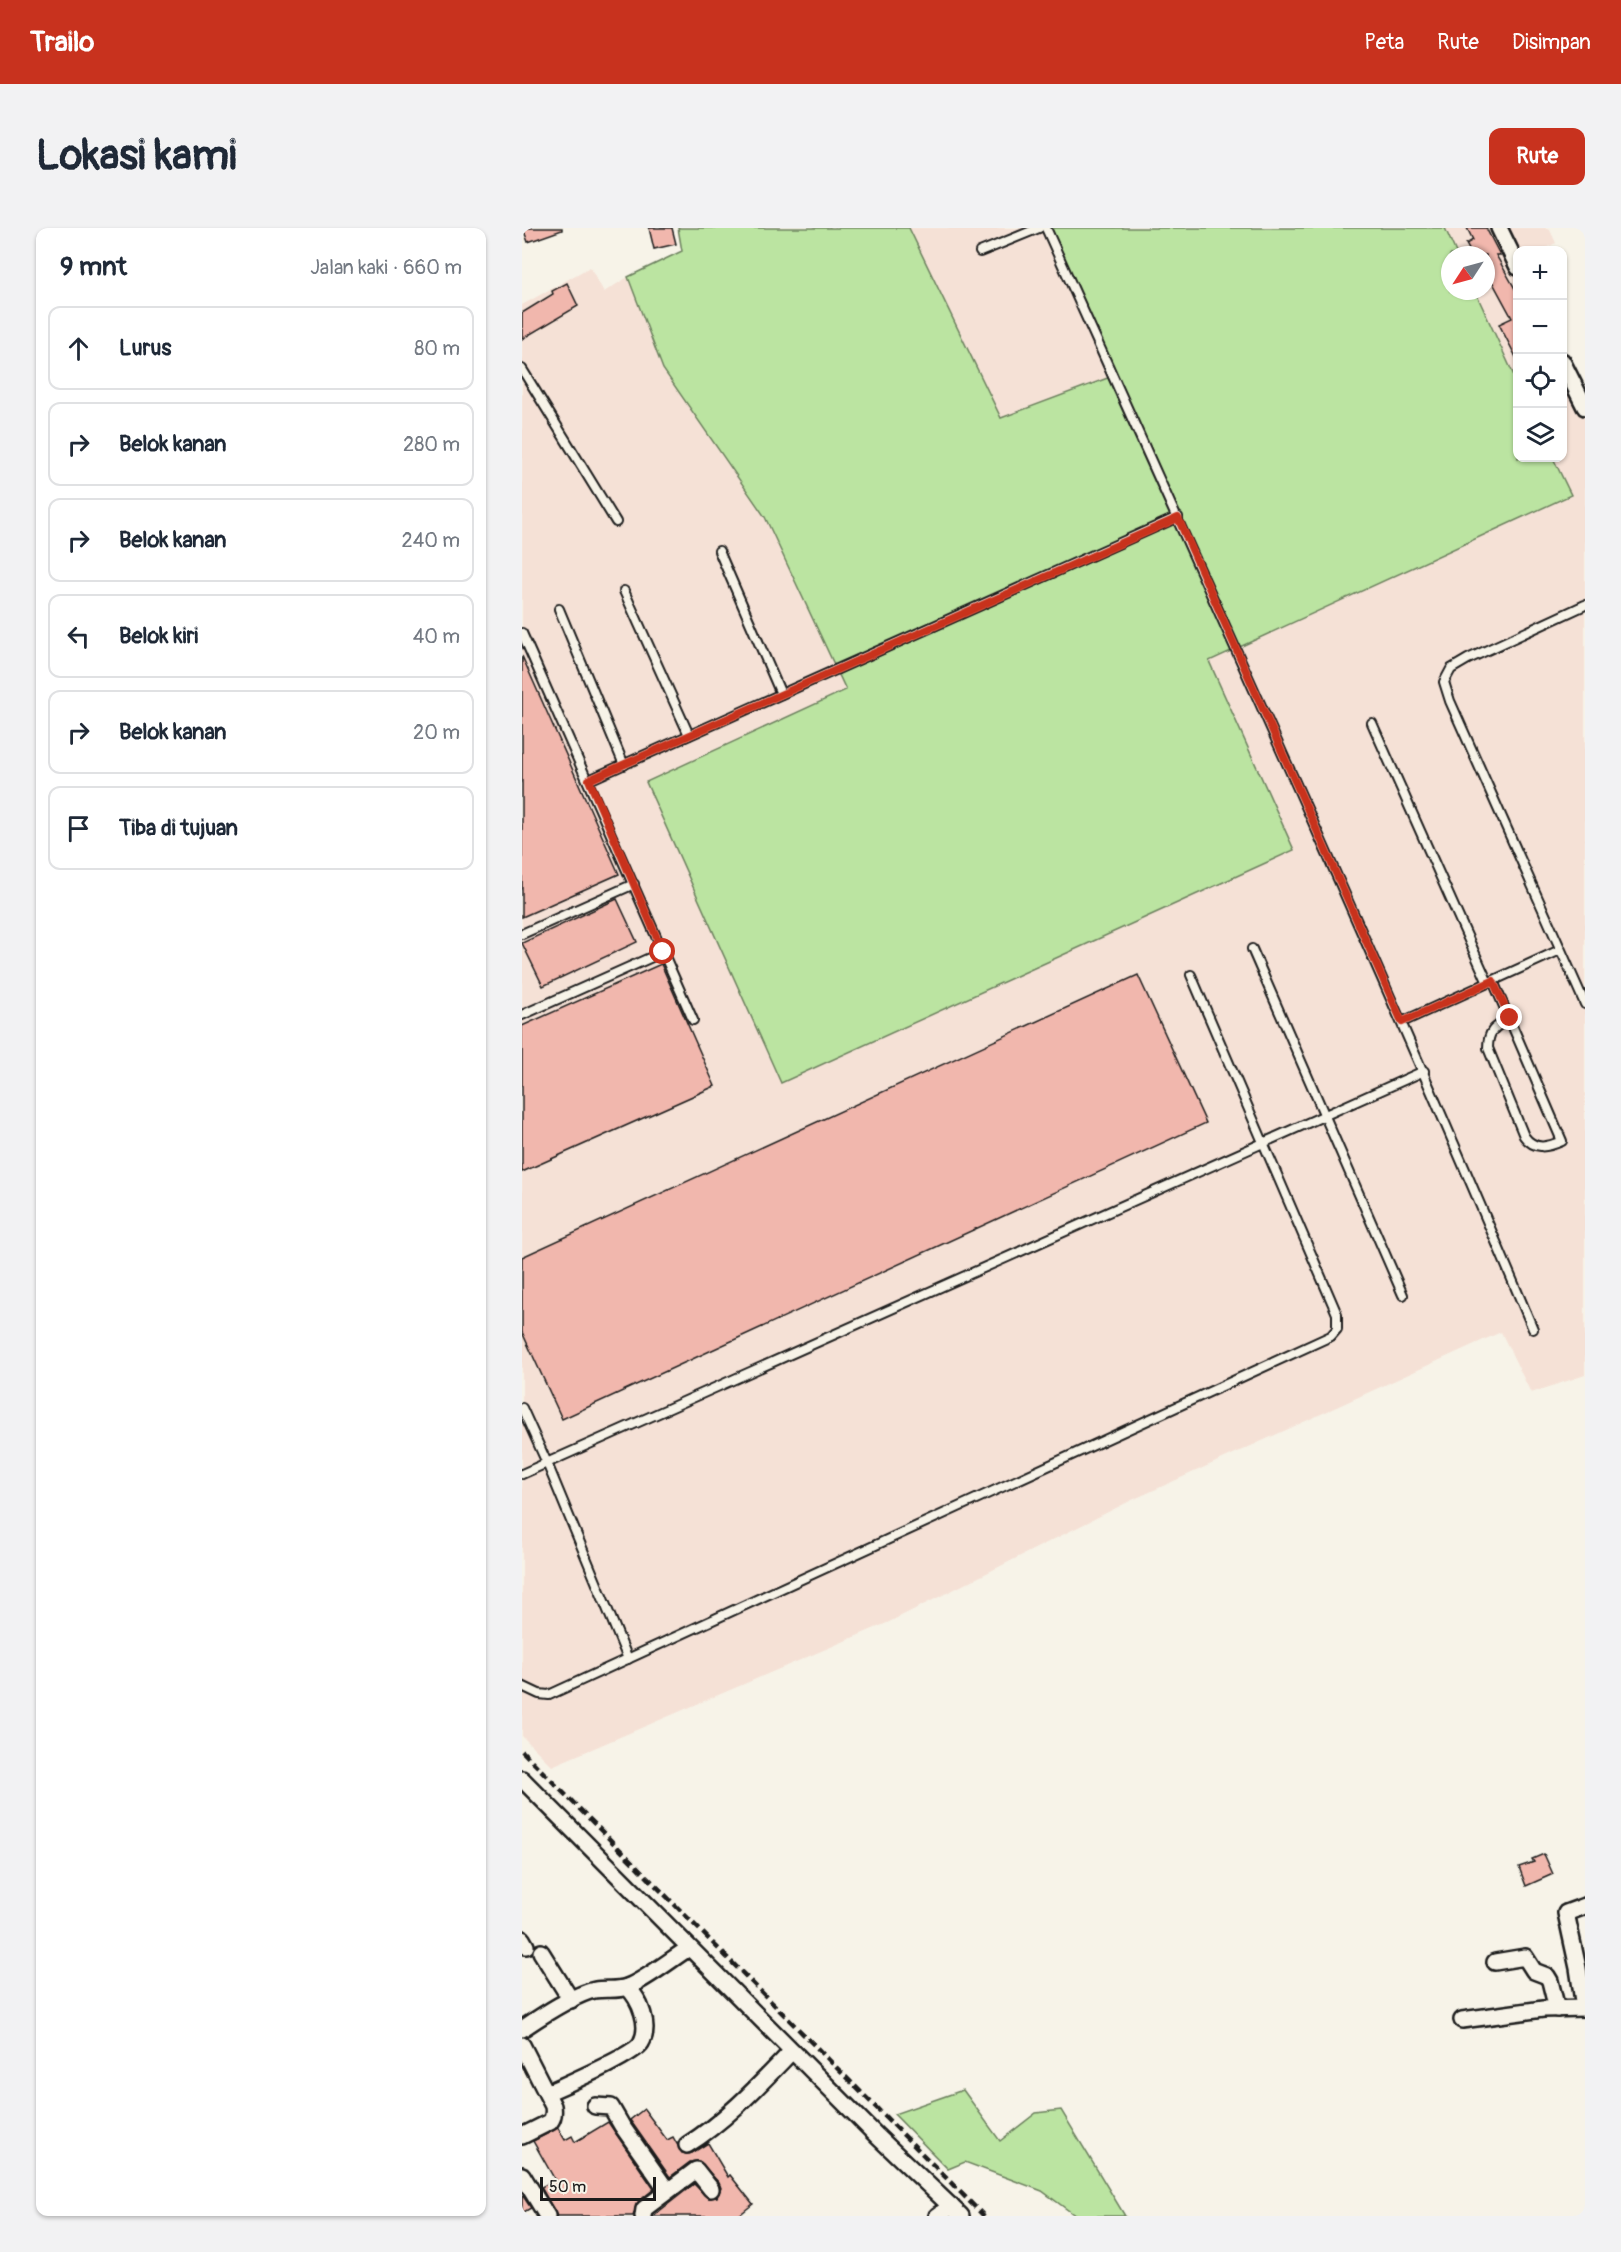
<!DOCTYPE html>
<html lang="id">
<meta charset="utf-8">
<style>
:root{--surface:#fff;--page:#f2f2f3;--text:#1f2937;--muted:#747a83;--line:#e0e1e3;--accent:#c8321e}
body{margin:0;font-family:Pangolin,sans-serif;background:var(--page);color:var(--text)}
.controls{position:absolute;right:18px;top:18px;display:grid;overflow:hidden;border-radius:12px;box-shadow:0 2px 4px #0004}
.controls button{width:54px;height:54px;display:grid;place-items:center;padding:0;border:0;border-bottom:2px solid var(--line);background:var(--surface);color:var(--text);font:30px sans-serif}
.compass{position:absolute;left:919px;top:18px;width:54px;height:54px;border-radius:50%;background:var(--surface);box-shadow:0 2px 4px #0004;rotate:234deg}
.scale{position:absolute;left:18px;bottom:15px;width:116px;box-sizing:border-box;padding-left:6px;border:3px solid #1c1c1c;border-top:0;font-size:16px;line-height:21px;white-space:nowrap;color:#1c1c1c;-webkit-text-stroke:4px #f7f3e8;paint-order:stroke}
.stop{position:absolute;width:18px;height:18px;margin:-14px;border:4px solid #c8321e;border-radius:50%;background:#fff}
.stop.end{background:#c8321e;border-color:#fff;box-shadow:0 2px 6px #0008}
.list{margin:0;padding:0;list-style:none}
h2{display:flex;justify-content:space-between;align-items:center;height:78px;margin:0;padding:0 24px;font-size:26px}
h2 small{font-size:20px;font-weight:400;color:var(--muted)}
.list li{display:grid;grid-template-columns:39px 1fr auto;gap:18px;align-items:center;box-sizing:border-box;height:84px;margin:0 12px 12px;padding:0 12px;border:2px solid var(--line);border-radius:12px}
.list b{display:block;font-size:22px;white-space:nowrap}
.list em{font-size:20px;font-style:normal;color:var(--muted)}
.icon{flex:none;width:33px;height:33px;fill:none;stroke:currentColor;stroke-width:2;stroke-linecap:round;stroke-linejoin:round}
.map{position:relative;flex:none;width:1063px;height:1988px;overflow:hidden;border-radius:12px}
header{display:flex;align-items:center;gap:36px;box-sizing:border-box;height:84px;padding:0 30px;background:var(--accent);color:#fff}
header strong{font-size:28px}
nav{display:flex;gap:33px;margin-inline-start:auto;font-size:21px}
.intro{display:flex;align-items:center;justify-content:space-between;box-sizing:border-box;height:144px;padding:0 36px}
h1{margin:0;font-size:42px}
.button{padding:15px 27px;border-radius:12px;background:var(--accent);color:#fff;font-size:21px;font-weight:700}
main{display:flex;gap:36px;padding:0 36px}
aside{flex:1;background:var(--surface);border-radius:12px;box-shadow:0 2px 4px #0004}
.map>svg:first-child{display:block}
</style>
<header>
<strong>Trailo</strong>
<nav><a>Peta</a><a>Rute</a><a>Disimpan</a></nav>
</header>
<div class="intro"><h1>Lokasi kami</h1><a class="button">Rute</a></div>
<main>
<aside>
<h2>9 mnt<small>Jalan kaki · 660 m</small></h2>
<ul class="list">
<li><svg class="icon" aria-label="ahead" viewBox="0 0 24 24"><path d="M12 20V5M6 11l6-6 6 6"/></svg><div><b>Lurus</b></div><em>80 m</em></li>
<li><svg class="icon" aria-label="right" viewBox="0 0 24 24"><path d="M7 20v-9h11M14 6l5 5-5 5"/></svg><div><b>Belok kanan</b></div><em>280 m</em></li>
<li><svg class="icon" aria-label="right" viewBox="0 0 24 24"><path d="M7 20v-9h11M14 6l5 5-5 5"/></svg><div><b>Belok kanan</b></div><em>240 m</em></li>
<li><svg class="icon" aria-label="left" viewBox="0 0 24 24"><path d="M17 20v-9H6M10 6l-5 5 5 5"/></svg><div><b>Belok kiri</b></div><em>40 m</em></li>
<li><svg class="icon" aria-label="right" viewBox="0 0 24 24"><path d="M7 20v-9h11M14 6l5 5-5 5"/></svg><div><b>Belok kanan</b></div><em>20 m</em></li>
<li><svg class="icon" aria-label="arrive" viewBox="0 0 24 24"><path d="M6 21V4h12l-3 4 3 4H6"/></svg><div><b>Tiba di tujuan</b></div></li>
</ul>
</aside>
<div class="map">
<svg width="1063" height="1988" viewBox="0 0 1063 1988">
<rect width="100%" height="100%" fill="#f7f3e8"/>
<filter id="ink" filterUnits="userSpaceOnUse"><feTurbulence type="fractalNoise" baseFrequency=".0167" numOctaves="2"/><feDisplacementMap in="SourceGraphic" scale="12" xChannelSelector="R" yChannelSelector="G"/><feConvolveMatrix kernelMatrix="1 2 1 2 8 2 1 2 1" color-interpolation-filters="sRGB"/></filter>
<g filter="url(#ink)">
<!-- built -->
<g fill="#f5e1d6">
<polygon points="387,0 524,0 591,148 479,191"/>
<polygon points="923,0 1027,0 1034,15 1019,22 996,22 995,154 953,63 964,63 964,27 935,27"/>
<polygon points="68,39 82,64 106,49 141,141 243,289 324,462 125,554 772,622 687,433 1049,267 1031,230 1040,230 1041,133 1063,179 1063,1147 1009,1165 979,1104 608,1273 365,1395 30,1538 0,1508 0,77"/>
</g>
<!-- green -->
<g fill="#bbe4a1" stroke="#6c805e" stroke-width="1.5">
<polygon points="156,0 387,0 479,190 591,148 524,0 923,0 935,27 928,27 928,63 953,63 995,154 996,230 1031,230 1049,267 687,433 772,622 259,855 124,554 324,462 243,289 141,141 106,49 160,23"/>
<polygon points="441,1862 478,1913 514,1885 539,1882 603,1988 554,1988 520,1963 443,1934 426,1941 372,1886"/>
</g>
<!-- building -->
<g fill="#f1b7ad" stroke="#1c1c1c" stroke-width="1.5">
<polygon points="1,0 40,0 40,2 6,14"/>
<polygon points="127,0 150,0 154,16 132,21"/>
<polygon points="945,0 964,0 978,27 974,27 996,66 996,133 977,96 990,90 964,42 964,27 950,27 944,16 951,12"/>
<polygon points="45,55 56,78 0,111 0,85 31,66 30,63"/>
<polygon points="0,428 97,646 0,689"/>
<polygon points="95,671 115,714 21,758 0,715"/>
<polygon points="139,736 193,858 0,944 0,798"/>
<polygon points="616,747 684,895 40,1191 0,1104 0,1029"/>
<polygon points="1022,1626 1031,1646 1004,1658 997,1639 1012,1634 1010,1631"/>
<polygon points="122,1881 145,1912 151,1909 160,1925 170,1925 186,1915 206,1949 208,1947 231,1976 216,1988 131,1988 172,1956 186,1970 195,1969 199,1960 197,1955 177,1933 168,1934 148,1949 108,1892"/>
<polygon points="86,1894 132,1961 116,1974 111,1988 35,1988 19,1959 33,1952 11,1913 36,1900 43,1912 50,1908 53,1914"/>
<polygon points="1,1968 9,1980 0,1985 0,1969"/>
</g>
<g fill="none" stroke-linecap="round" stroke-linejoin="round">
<defs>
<g id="service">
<path d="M524,0C689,366 855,731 1011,1101"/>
<polyline points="458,24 517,0"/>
<polyline points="0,141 94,294"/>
<polyline points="197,323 259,466"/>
<polyline points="102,363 167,507"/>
<polyline points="1063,377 946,431 929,441 922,454 928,473 1063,776"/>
<polyline points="37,381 102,537"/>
<polyline points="0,405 171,792"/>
<polyline points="850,495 966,755"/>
<polyline points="67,552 656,289"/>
<polyline points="0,706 112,656"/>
<polyline points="730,721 881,1067"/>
<path d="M971,753L1040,913C1026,919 1013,923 1002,908L966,820C966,802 973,799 988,790"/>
<polyline points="0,787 141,724"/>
<polyline points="880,794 1038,722"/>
<polyline points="0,1180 25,1235 106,1431"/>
<polyline points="0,1246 902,843"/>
<polyline points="0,1458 17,1466 27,1467 809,1108 815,1101 815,1086 669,747"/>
</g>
<g id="minor">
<polyline points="977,0 996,39"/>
<polyline points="1040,133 1063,179"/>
<polyline points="0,1551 355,1908 439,1988"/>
<polyline points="0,1711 4,1718"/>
<polyline points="19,1724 49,1772"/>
<polyline points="973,1734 1003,1729 1012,1743 1025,1748 1028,1753 1035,1781"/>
<polyline points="1062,1780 1056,1740 1044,1685 1063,1678"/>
<polyline points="940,1792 1021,1781 1063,1780"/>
<path d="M0,1801C18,1789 52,1766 73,1762C84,1760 94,1763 105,1759C122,1753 151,1730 167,1720"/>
<path d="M0,1817L31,1878C32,1884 32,1889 28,1894L0,1908"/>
<path d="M25,1865C42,1857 112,1827 119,1815C129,1798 118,1771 105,1759"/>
<polyline points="73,1878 89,1879 100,1898 145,1962"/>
<path d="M165,1917C205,1892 238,1856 270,1823"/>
<polyline points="0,1947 25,1988"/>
<polyline points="121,1988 122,1981 174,1942 189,1961"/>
<polyline points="415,1988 429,1978"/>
</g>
</defs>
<!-- service casing -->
<use href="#service" stroke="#1c1c1c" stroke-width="12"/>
<!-- minor casing -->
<use href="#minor" stroke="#1c1c1c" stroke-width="20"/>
<!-- service -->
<use href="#service" stroke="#f7f3e8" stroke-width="8"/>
<!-- minor -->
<use href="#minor" stroke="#f7f3e8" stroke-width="15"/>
<!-- rail -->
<polyline stroke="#1c1c1c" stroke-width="4.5" stroke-dasharray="9 4.5" stroke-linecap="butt" points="0,1523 462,1988"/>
</g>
</g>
<g fill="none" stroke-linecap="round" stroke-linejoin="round" filter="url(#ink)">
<!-- route -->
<polyline stroke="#c8321e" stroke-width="8" points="141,724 67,552 656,290 880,794 971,753 988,790"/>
</g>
</svg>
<div class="controls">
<button>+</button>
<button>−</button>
<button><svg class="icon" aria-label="locate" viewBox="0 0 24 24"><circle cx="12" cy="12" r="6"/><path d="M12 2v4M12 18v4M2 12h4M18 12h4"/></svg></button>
<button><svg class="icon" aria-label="layers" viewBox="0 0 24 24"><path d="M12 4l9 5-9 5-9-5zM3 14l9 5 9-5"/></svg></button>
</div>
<svg class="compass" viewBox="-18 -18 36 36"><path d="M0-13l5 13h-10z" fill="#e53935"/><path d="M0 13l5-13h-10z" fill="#747a83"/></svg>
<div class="scale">50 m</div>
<div class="stop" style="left:141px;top:724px"></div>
<div class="stop end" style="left:988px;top:790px"></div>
</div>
</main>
